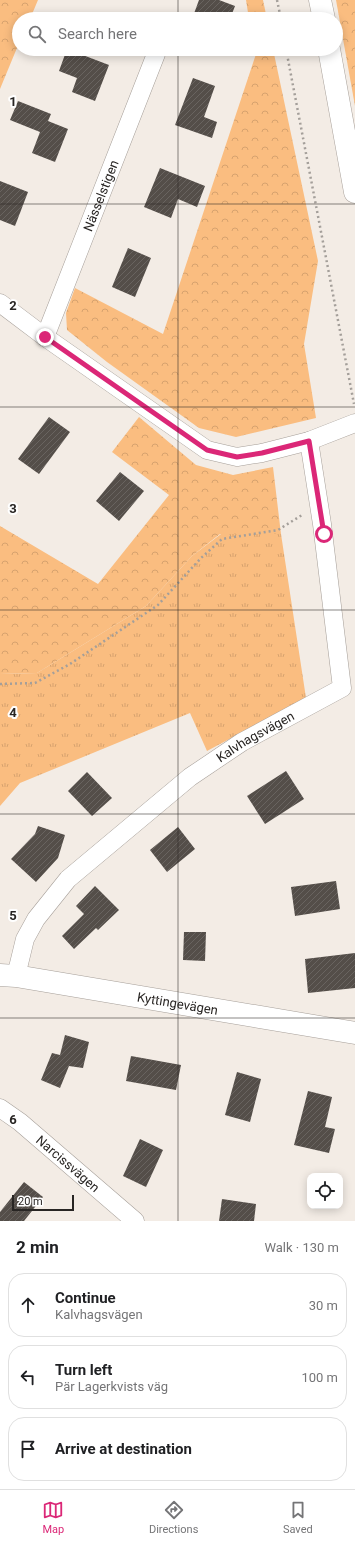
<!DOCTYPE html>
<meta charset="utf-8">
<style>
:root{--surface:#fff;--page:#f6f6f6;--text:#202124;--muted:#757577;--line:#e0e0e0;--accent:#db2777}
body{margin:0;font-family:Roboto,sans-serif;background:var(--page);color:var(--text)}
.controls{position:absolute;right:12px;bottom:12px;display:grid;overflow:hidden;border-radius:8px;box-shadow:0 2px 10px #0003}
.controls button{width:36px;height:36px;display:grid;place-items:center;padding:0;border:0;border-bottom:1px solid var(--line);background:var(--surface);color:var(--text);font:20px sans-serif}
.scale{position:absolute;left:12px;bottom:10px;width:62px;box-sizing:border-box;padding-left:4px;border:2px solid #282523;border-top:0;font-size:11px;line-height:14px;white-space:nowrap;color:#282523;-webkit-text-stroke:3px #fff;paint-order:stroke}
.stop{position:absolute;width:12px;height:12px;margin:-9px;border:3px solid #db2777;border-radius:50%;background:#fff}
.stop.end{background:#db2777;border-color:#fff;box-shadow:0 1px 4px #0008}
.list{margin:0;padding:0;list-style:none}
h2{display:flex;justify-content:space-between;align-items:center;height:52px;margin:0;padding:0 16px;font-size:17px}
h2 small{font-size:13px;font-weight:400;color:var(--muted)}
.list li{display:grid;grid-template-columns:26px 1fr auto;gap:12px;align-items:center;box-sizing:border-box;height:64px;margin:0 8px 8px;padding:0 8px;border:1px solid var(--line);border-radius:16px}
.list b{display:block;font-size:15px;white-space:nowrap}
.list p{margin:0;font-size:13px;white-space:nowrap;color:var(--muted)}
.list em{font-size:13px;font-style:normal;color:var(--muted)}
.icon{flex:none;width:22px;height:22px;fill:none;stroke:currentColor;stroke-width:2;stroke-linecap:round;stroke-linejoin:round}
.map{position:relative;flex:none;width:355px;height:1221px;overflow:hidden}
.search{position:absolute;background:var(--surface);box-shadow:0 2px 10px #0003;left:12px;right:12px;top:12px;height:44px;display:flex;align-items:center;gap:10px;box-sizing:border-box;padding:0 14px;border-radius:22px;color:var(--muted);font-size:15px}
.sheet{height:268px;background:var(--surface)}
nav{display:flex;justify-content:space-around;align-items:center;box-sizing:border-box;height:56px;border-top:1px solid var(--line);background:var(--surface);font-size:11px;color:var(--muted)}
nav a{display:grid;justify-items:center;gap:2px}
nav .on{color:var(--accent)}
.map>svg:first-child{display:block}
</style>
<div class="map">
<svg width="355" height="1221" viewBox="0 0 355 1221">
<defs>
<pattern id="grass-tufts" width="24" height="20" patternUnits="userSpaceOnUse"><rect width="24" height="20" fill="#fabd80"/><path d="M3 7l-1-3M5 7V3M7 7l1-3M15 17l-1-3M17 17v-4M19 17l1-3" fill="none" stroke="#d6a26e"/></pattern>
<pattern id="forest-crowns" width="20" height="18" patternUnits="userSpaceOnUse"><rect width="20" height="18" fill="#fabd80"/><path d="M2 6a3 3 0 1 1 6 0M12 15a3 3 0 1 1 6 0" fill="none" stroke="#d6a26e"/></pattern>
<pattern id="building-hatch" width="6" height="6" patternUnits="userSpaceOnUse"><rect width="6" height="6" fill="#544e49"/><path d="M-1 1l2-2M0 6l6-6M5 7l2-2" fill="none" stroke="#696460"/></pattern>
</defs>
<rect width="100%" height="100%" fill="#f3ece5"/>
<!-- grass -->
<polygon fill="url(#grass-tufts)" points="221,534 281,534 306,698 207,751 190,713 20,783 0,806 0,674 37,673 146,606 192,556"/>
<!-- forest -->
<g fill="url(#forest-crowns)">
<polygon points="0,0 38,0 30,19 19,19 19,43 0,89"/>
<polygon points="246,0 263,0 267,19 249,19"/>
<polygon points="336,0 355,0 355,106"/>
<polygon points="255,49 273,49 318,261 304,344 316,418 236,437 199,428 107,362 67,330 66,313 75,288 163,334 256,54"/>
<polygon points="139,417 196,465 233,475 273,467 281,534 220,534 192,556 146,606 37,673 0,674 0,526 98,584 169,495 112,452"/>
</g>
<!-- building -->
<g fill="url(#building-hatch)">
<polygon points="199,0 219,0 235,6 230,19 192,19"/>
<polygon points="67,49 109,65 95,101 72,92 77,78 59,71"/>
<polygon points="193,78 215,86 204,117 217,122 212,138 175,125"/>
<polygon points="18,101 51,114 48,121 68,129 55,162 32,153 40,132 10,120"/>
<polygon points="160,168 205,186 197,207 178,199 171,218 144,207"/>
<polygon points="0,181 28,192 15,226 0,220"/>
<polygon points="128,248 151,258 135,297 112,287"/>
<polygon points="49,417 70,432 39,474 18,459"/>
<polygon points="120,472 144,491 119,521 96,501"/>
<polygon points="286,771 304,799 265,824 247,796"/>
<polygon points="87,772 112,798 92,816 68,791"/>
<polygon points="38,826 65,835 58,858 36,882 11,859 35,834"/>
<polygon points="178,827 195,849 167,872 150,850"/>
<polygon points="336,881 340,909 295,916 291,887"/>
<polygon points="95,886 119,910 98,930 96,928 74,949 62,936 84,914 76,906"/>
<polygon points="184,932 206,932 205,961 183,960"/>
<polygon points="355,953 355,988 308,993 305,959"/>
<polygon points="65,1035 89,1042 83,1068 69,1066 60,1088 41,1080 52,1053 60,1055"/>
<polygon points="131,1056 181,1065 176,1090 126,1081"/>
<polygon points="237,1072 261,1079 250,1122 225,1115"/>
<polygon points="308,1091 332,1097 325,1127 335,1129 329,1153 294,1145"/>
<polygon points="140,1139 163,1150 146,1187 123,1176"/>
<polygon points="24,1182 43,1197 24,1221 0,1221 0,1212"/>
<polygon points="222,1199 256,1204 254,1221 219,1221"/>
</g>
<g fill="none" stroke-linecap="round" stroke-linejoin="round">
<defs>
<g id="minor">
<polyline points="0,303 45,337 207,450 237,457 262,453 309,441 355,423"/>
<path id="s1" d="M45,337L156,54"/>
<path id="s2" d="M16,976L25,939L36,919L68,879L190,777L242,742L342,688L322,524L309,441"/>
<path id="s3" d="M0,1108L20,1122L135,1221"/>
</g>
<g id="tertiary">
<path id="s4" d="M0,975L16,976L355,1033"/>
</g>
<g id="secondary">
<polyline points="320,0 324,19"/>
<polyline points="329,49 355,192"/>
</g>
</defs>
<!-- minor casing -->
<use href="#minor" stroke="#a69f99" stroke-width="19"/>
<!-- tertiary casing -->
<use href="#tertiary" stroke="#a69f99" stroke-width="23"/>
<!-- secondary casing -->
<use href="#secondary" stroke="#a69f99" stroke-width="23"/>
<!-- path -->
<g stroke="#a49f9a" stroke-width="2.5" stroke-dasharray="2 3" stroke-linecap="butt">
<polyline points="277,0 281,19"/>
<polyline points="286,49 354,404"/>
<polyline points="0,684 35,683 70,664 158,605 201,558 222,539 278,530 302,515"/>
</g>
<!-- minor -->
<use href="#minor" stroke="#fff" stroke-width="18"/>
<!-- tertiary -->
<use href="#tertiary" stroke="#fff" stroke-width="22"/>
<!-- secondary -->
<use href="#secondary" stroke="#fff" stroke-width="22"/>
</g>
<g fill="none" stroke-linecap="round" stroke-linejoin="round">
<!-- route -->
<polyline stroke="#db2777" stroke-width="5" points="45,337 207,450 237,457 262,453 309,441 324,534"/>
</g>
<!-- grid -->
<path fill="none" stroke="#282523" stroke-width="1" stroke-opacity="0.55" d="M178,0V19M178,49V1221M0,204H355M0,407H355M0,610H355M0,814H355M0,1018H355"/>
<g text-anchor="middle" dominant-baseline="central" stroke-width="4" stroke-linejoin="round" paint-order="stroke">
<!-- street labels -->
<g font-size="13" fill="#282523" stroke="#fff">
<text stroke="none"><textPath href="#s1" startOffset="152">Nässelstigen</textPath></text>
<text stroke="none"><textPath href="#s2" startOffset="348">Kalvhagsvägen</textPath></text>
<text stroke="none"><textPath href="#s4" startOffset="180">Kyttingevägen</textPath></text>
<text stroke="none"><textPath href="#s3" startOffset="88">Narcissvägen</textPath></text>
</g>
</g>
<g font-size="13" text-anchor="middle" font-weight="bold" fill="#282523" stroke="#fff" stroke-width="4" stroke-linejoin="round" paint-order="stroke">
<text x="13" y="106">1</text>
<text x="13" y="310">2</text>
<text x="13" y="513">3</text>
<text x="13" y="717">4</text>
<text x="13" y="920">5</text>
<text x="13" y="1124">6</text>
</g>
</svg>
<div class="controls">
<button><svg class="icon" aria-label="locate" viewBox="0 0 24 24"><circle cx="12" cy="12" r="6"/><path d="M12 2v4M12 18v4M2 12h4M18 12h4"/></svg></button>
</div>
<div class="scale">20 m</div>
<div class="stop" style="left:324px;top:534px"></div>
<div class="stop end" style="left:45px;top:337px"></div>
<div class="search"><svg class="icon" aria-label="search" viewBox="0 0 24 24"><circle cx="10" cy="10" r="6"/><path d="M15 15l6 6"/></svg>Search here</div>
</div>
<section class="sheet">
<h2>2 min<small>Walk · 130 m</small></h2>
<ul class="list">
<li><svg class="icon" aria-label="ahead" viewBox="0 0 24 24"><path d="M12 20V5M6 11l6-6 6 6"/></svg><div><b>Continue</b><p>Kalvhagsvägen</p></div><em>30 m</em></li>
<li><svg class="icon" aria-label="left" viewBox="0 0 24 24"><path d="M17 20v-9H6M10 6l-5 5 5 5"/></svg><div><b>Turn left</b><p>Pär Lagerkvists väg</p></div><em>100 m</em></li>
<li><svg class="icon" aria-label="arrive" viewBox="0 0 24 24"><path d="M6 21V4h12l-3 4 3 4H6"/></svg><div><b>Arrive at destination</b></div></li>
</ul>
</section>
<nav>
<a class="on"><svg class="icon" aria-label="map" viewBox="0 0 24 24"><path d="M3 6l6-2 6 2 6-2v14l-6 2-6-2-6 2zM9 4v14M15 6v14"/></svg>Map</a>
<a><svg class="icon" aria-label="directions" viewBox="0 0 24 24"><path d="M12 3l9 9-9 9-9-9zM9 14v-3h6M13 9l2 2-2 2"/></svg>Directions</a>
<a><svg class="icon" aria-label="saved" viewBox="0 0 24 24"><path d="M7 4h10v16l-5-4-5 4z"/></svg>Saved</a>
</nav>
